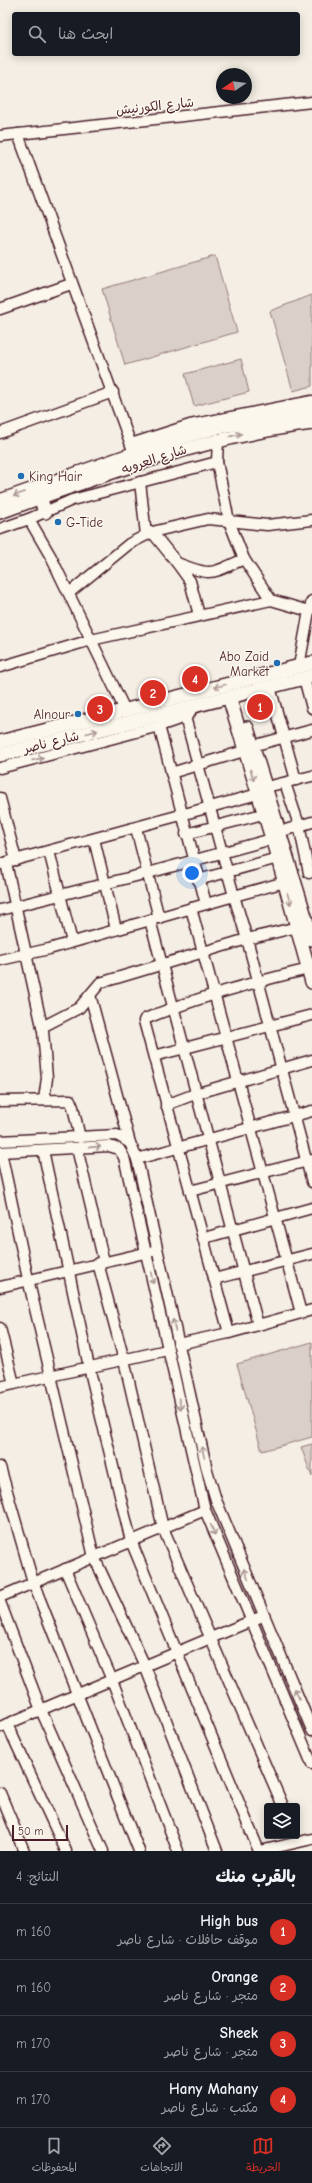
<!DOCTYPE html>
<html lang="ar">
<meta charset="utf-8">
<style>
:root{--surface:#171b24;--page:#242831;--text:#f1f3f6;--muted:#9ea1a6;--line:#363941;--accent:#d93025}
body{margin:0;font-family:"Comic Neue","Playpen Sans Arabic",sans-serif;background:var(--page);color:var(--text);direction:rtl}
.controls{position:absolute;right:12px;bottom:12px;display:grid;overflow:hidden;border-radius:4px;box-shadow:0 2px 10px #0003}
.controls button{width:36px;height:36px;display:grid;place-items:center;padding:0;border:0;border-bottom:1px solid var(--line);background:var(--surface);color:var(--text);font:20px sans-serif}
.compass{position:absolute;left:216px;top:68px;width:36px;height:36px;border-radius:50%;background:var(--surface);box-shadow:0 2px 10px #0003;rotate:257deg}
.scale{position:absolute;left:12px;bottom:10px;width:56px;box-sizing:border-box;padding-left:4px;border:2px solid #4a1f2b;border-top:0;font-size:11px;line-height:14px;white-space:nowrap;color:#4a1f2b;-webkit-text-stroke:3px #fbf7ec;paint-order:stroke}
.you{position:absolute;left:192px;top:873px;width:14px;height:14px;margin:-10px;border:3px solid #fff;border-radius:50%;background:#1a73e8;box-shadow:0 0 0 6px #1a73e833}
.badge{display:grid;place-items:center;width:26px;height:26px;border-radius:50%;background:var(--accent);color:#fff;font-size:13px;font-weight:700}
.pin{position:absolute;translate:-50% -50%;border:2px solid #fff;box-shadow:0 1px 4px #0006}
.list{margin:0;padding:0;list-style:none}
h2{display:flex;justify-content:space-between;align-items:center;height:52px;margin:0;padding:0 16px;font-size:17px}
h2 small{font-size:13px;font-weight:400;color:var(--muted)}
.list li{display:grid;grid-template-columns:26px 1fr auto;gap:12px;align-items:center;box-sizing:border-box;height:56px;padding:0 16px;border-top:1px solid var(--line)}
.list b{display:block;font-size:15px;white-space:nowrap}
.list p{margin:0;font-size:13px;white-space:nowrap;color:var(--muted)}
.list em{font-size:13px;font-style:normal;color:var(--muted)}
.icon{flex:none;width:22px;height:22px;fill:none;stroke:currentColor;stroke-width:2;stroke-linecap:round;stroke-linejoin:round}
.map{position:relative;flex:none;width:312px;height:1851px;overflow:hidden;direction:ltr}
.search{position:absolute;background:var(--surface);box-shadow:0 2px 10px #0003;left:12px;right:12px;top:12px;height:44px;display:flex;align-items:center;gap:10px;box-sizing:border-box;padding:0 14px;border-radius:4px;color:var(--muted);font-size:15px}
.sheet{height:276px;background:var(--surface)}
nav{display:flex;justify-content:space-around;align-items:center;box-sizing:border-box;height:56px;border-top:1px solid var(--line);background:var(--surface);font-size:11px;color:var(--muted)}
nav a{display:grid;justify-items:center;gap:2px}
nav .on{color:var(--accent)}
.map>svg:first-child{display:block}
</style>
<div class="map">
<svg width="312" height="1851" viewBox="0 0 312 1851">
<rect width="100%" height="100%" fill="#f4eee4"/>
<filter id="ink" filterUnits="userSpaceOnUse"><feTurbulence type="fractalNoise" baseFrequency=".025" numOctaves="2"/><feDisplacementMap in="SourceGraphic" scale="8" xChannelSelector="R" yChannelSelector="G"/><feConvolveMatrix kernelMatrix="1 2 1 2 8 2 1 2 1" color-interpolation-filters="sRGB"/></filter>
<g filter="url(#ink)">
<!-- green -->
<g fill="#dbd0c9" stroke="#92787a">
<polygon points="215,256 237,332 125,365 102,289"/>
<polygon points="312,295 312,386 293,391 270,311"/>
<polygon points="241,359 249,392 194,406 185,374"/>
<polygon points="312,1342 312,1437 262,1451 237,1364"/>
<polygon points="312,1444 312,1477 301,1447"/>
</g>
<g fill="none" stroke-linecap="round" stroke-linejoin="round">
<defs>
<g id="minor">
<polyline points="18,134 134,453"/>
<polyline points="0,136 312,102"/>
<polyline points="0,309 71,284"/>
<polyline points="0,433 113,392"/>
<polyline points="131,444 190,425 312,401"/>
<polyline points="140,482 146,535"/>
<polyline points="29,519 51,557 125,710"/>
<polyline points="229,521 267,525 312,520"/>
<polyline points="0,529 29,519 72,500 217,462"/>
<polyline points="152,532 177,563"/>
<polyline points="244,559 271,600 309,611 299,666"/>
<polyline points="69,593 129,544 152,532 208,519 229,521 217,462 218,439"/>
<polyline points="309,611 312,601"/>
<path d="M199,615L190,581L177,563C213,577 210,574 244,559L229,521"/>
<polyline points="0,667 91,640 271,600"/>
<polyline points="304,678 312,708"/>
<polyline points="270,687 296,780"/>
<polyline points="185,717 234,896 285,882"/>
<polyline points="159,726 206,904"/>
<polyline points="252,746 312,730"/>
<polyline points="0,768 159,726 185,717 190,713"/>
<polyline points="171,773 244,751"/>
<polyline points="285,783 299,825 309,873"/>
<polyline points="266,787 312,776"/>
<polyline points="0,798 16,860"/>
<polyline points="136,828 159,918"/>
<polyline points="279,832 312,822"/>
<polyline points="186,834 263,814"/>
<polyline points="94,839 116,929"/>
<polyline points="49,851 72,942"/>
<polyline points="6,863 43,1031 47,1078 44,1100"/>
<polyline points="0,864 258,794"/>
<polyline points="198,880 278,858"/>
<polyline points="191,908 301,1313"/>
<polyline points="0,910 148,873 272,839"/>
<polyline points="150,920 258,1325"/>
<polyline points="0,960 49,949 234,896 247,939 302,926"/>
<path d="M309,969C254,982 197,997 145,1019L144,1021L229,1333L312,1310"/>
<polyline points="90,995 130,1143"/>
<polyline points="42,1027 79,1008 100,983 247,939 312,1182"/>
<polyline points="154,1056 312,1015"/>
<polyline points="0,1101 70,1100 73,1107 80,1138"/>
<polyline points="166,1105 195,1094 312,1060"/>
<polyline points="0,1141 117,1135 130,1143 137,1159 207,1470 216,1500 312,1730"/>
<polyline points="77,1148 104,1262"/>
<polyline points="43,1150 89,1367 131,1541 259,1851"/>
<polyline points="0,1152 109,1146 119,1149 124,1157 205,1510 312,1764"/>
<polyline points="1,1152 28,1279 94,1557 145,1666 217,1851"/>
<polyline points="137,1159 312,1111"/>
<polyline points="190,1191 312,1160"/>
<polyline points="204,1238 312,1208"/>
<polyline points="98,1263 124,1360 163,1528 283,1806"/>
<polyline points="214,1279 312,1254"/>
<polyline points="0,1287 153,1251"/>
<polyline points="0,1328 14,1384"/>
<polyline points="178,1344 229,1333"/>
<polyline points="0,1387 167,1350"/>
<polyline points="0,1467 33,1582 139,1851"/>
<polyline points="65,1569 112,1680 178,1851"/>
<polyline points="0,1597 205,1510"/>
<polyline points="0,1602 41,1710 103,1851"/>
<polyline points="7,1724 66,1851"/>
<polyline points="0,1727 258,1618"/>
<polyline points="0,1793 24,1851"/>
<polyline points="260,1851 312,1839"/>
</g>
<g id="major">
<polyline points="40,497 45,512"/>
<polyline points="0,501 172,440 222,426 312,412"/>
<path d="M0,512C104,474 202,437 312,423"/>
<polyline points="229,697 278,858 312,982"/>
<polyline points="247,728 312,939"/>
<polyline points="0,742 312,663"/>
<polyline points="0,755 312,676"/>
</g>
</defs>
<!-- minor casing -->
<use href="#minor" stroke="#4a1f2b" stroke-width="13"/>
<!-- major casing -->
<use href="#major" stroke="#4a1f2b" stroke-width="16"/>
<!-- minor -->
<use href="#minor" stroke="#fbf7ec" stroke-width="10"/>
<!-- major -->
<use href="#major" stroke="#fbf7ec" stroke-width="13"/>
</g>
<!-- one-way arrows -->
<defs><path id="oneway-shaft" d="M-6 0H5M1.5-3L5.5 0L1.5 3" fill="none" stroke-width="1.6" stroke-linecap="round" stroke-linejoin="round"/></defs>
<g stroke="#ab9695">
<use href="#oneway-shaft" transform="translate(236 435) rotate(-13)"/>
<use href="#oneway-shaft" transform="translate(19 494) rotate(160)"/>
<use href="#oneway-shaft" transform="translate(220 686) rotate(166)"/>
<use href="#oneway-shaft" transform="translate(92 732) rotate(-14)"/>
<use href="#oneway-shaft" transform="translate(38 759) rotate(-13)"/>
<use href="#oneway-shaft" transform="translate(252 775) rotate(73)"/>
<use href="#oneway-shaft" transform="translate(289 899) rotate(74)"/>
<use href="#oneway-shaft" transform="translate(95 1147) rotate(-4)"/>
<use href="#oneway-shaft" transform="translate(152 1278) rotate(78)"/>
<use href="#oneway-shaft" transform="translate(174 1325) rotate(-103)"/>
<use href="#oneway-shaft" transform="translate(180 1404) rotate(77)"/>
<use href="#oneway-shaft" transform="translate(203 1452) rotate(-103)"/>
<use href="#oneway-shaft" transform="translate(213 1530) rotate(67)"/>
<use href="#oneway-shaft" transform="translate(246 1574) rotate(-113)"/>
<use href="#oneway-shaft" transform="translate(297 1694) rotate(-113)"/>
</g>
</g>
<!-- markers -->
<g fill="#1f6fb2" stroke="#fbf7ec" stroke-width="1.5">
<circle cx="21" cy="476" r="4"/>
<circle cx="58" cy="522" r="4"/>
<circle cx="277" cy="663" r="4"/>
<circle cx="78" cy="714" r="4"/>
</g>
<g text-anchor="middle" dominant-baseline="central" stroke-width="3" stroke-linejoin="round" paint-order="stroke">
<!-- street labels -->
<g font-size="13" fill="#4a1f2b" stroke="#fbf7ec">
<text transform="translate(155 106) rotate(-6)">شارع الكورنيش</text>
<text transform="translate(154 459) rotate(-18)">شارع العروبه</text>
<text transform="translate(51 742) rotate(-14)">شارع ناصر</text>
</g>
<!-- poi labels -->
<g font-size="13" fill="#4a1f2b" stroke="#fbf7ec" text-anchor="start">
<text x="29" y="476">King Hair</text>
<text x="66" y="522">G-Tide</text>
<text x="269" y="656" text-anchor="end">Abo Zaid<tspan x="269" dy="15">Market</tspan></text>
<text x="70" y="714" text-anchor="end">Alnour</text>
</g>
</g>
</svg>
<div class="controls">
<button><svg class="icon" aria-label="layers" viewBox="0 0 24 24"><path d="M12 4l9 5-9 5-9-5zM3 14l9 5 9-5"/></svg></button>
</div>
<svg class="compass" viewBox="-18 -18 36 36"><path d="M0-13l5 13h-10z" fill="#e53935"/><path d="M0 13l5-13h-10z" fill="#9ea1a6"/></svg>
<div class="scale">50 m</div>
<div class="you"></div>
<div class="pin badge" style="left:260px;top:707px">1</div>
<div class="pin badge" style="left:153px;top:693px">2</div>
<div class="pin badge" style="left:100px;top:709px">3</div>
<div class="pin badge" style="left:195px;top:679px">4</div>
<div class="search"><svg class="icon" aria-label="search" viewBox="0 0 24 24"><circle cx="10" cy="10" r="6"/><path d="M15 15l6 6"/></svg>ابحث هنا</div>
</div>
<section class="sheet">
<h2>بالقرب منك<small>النتائج: 4</small></h2>
<ul class="list">
<li><span class="badge">1</span><div><b>High bus</b><p>موقف حافلات · شارع ناصر</p></div><em>160 m</em></li>
<li><span class="badge">2</span><div><b>Orange</b><p>متجر · شارع ناصر</p></div><em>160 m</em></li>
<li><span class="badge">3</span><div><b>Sheek</b><p>متجر · شارع ناصر</p></div><em>170 m</em></li>
<li><span class="badge">4</span><div><b>Hany Mahany</b><p>مكتب · شارع ناصر</p></div><em>170 m</em></li>
</ul>
</section>
<nav>
<a class="on"><svg class="icon" aria-label="map" viewBox="0 0 24 24"><path d="M3 6l6-2 6 2 6-2v14l-6 2-6-2-6 2zM9 4v14M15 6v14"/></svg>الخريطة</a>
<a><svg class="icon" aria-label="directions" viewBox="0 0 24 24"><path d="M12 3l9 9-9 9-9-9zM9 14v-3h6M13 9l2 2-2 2"/></svg>الاتجاهات</a>
<a><svg class="icon" aria-label="saved" viewBox="0 0 24 24"><path d="M7 4h10v16l-5-4-5 4z"/></svg>المحفوظات</a>
</nav>
